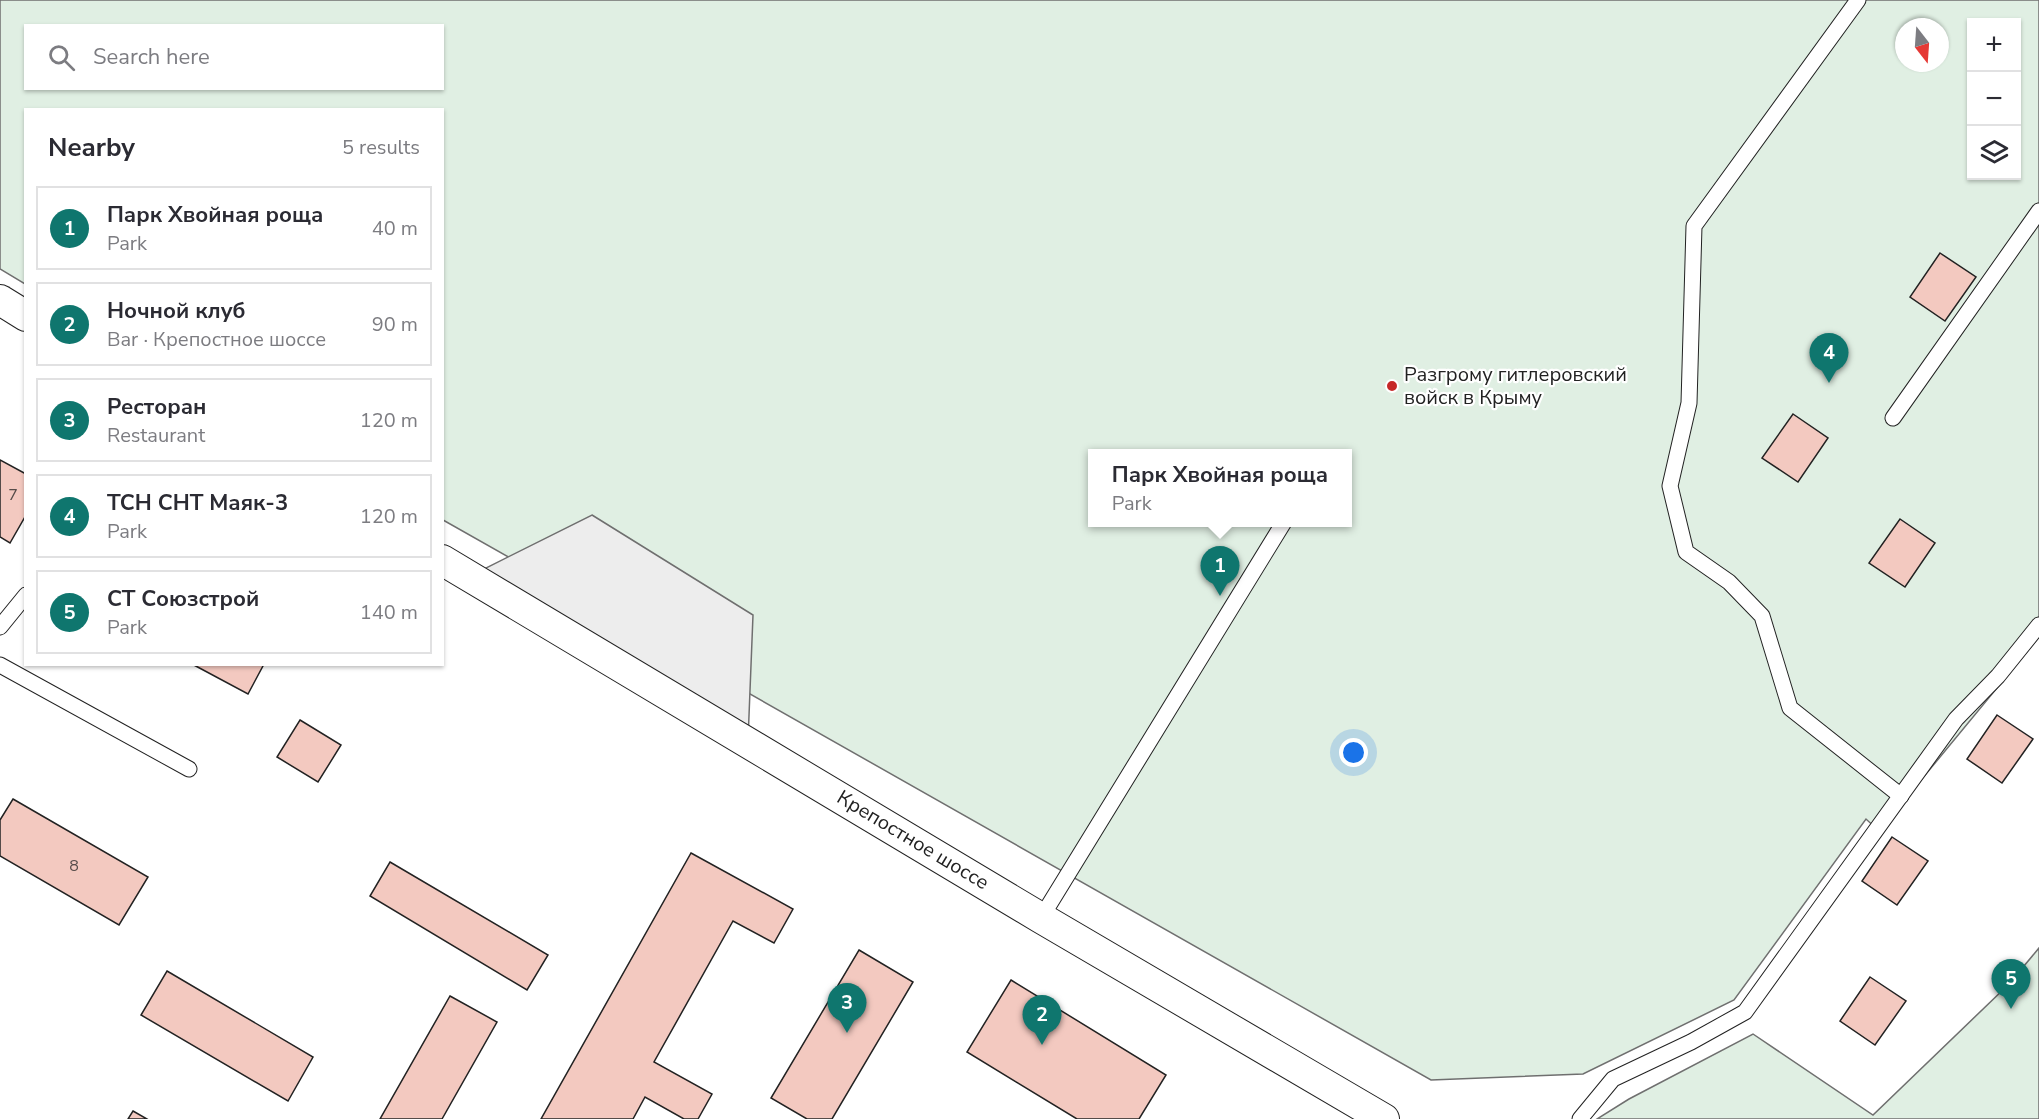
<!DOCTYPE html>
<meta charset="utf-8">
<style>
:root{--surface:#fff;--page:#f7f7f7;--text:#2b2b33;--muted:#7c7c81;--line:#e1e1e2;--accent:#0f766e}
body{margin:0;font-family:"Nunito Sans",sans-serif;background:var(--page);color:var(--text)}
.controls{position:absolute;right:18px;top:18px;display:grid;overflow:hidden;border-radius:0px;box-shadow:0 2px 4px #0004}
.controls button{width:54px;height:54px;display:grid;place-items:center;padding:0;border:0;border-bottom:2px solid var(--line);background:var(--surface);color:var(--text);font:30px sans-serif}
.compass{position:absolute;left:1895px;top:18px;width:54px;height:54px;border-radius:50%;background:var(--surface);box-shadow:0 2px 4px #0004;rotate:163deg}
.you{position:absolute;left:1354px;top:753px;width:21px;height:21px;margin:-15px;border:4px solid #fff;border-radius:50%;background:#1a73e8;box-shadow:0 0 0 9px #1a73e833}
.badge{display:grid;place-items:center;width:39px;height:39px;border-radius:50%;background:var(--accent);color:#fff;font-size:20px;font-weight:700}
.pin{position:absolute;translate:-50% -50px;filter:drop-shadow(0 2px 3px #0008)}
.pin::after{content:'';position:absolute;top:32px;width:21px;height:18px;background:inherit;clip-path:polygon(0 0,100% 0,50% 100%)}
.popup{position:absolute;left:1088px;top:449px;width:264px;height:78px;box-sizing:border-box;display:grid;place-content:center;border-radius:0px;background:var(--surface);filter:drop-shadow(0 2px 4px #0005);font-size:20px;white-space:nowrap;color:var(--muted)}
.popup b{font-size:22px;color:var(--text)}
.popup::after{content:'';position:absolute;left:50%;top:100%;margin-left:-12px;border:12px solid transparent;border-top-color:var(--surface)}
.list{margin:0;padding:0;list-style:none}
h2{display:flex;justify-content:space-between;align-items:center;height:78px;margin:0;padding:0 24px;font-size:26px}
h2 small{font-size:20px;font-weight:400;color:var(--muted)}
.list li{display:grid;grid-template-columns:39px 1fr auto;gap:18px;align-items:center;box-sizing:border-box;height:84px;margin:0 12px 12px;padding:0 12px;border:2px solid var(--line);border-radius:0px}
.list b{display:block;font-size:22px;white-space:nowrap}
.list p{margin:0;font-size:20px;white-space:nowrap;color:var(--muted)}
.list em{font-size:20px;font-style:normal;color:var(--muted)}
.icon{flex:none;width:33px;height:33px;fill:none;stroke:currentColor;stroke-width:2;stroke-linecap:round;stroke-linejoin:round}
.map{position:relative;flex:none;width:2039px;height:1119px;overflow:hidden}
.search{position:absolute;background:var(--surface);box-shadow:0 2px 4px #0004;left:24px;top:24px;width:420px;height:66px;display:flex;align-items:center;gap:15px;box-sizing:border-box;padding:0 21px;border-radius:0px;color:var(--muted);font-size:22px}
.panel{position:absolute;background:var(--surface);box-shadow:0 2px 4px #0004;left:24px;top:108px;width:420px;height:558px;border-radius:0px}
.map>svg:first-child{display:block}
</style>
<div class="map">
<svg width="2039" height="1119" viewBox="0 0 2039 1119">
<rect width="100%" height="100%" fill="#fff"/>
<!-- green -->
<g fill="#e0efe3" stroke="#6f6f6f" stroke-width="1.5" fill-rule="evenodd">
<path d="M0,0H2039V637L1879,831L1866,819L1734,1000L1583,1074L1431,1080L443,520L442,110H26L25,284L0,269ZM1972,22H2016V176H1972ZM26,26H442V88H26ZM1904,27H1940V63H1904ZM1092,454H1348V522H1092Z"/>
<polygon points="2039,948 2039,1119 1597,1119 1629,1099 1753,1034 1873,1115 2008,985"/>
</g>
<!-- parking -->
<polygon fill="#ededed" stroke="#6f6f6f" stroke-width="1.5" points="592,515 753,615 748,741 470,576"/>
<!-- building -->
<g fill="#f3c9c0" stroke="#222" stroke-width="1.5">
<polygon points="1940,253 1976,277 1945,321 1910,297"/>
<polygon points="1793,414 1828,438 1798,482 1762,458"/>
<polygon points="0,460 26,474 26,515 10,543 0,537"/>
<polygon points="1900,519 1935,543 1905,587 1869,563"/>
<polygon points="192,664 264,664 248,694"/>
<polygon points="1997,715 2033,739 2002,783 1967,759"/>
<polygon points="300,720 341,745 318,782 277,757"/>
<polygon points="13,799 148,877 119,925 0,856 0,820"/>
<polygon points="1892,837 1928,861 1897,905 1862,881"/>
<polygon points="691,853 793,909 774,943 733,921 654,1062 712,1094 698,1119 684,1119 645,1097 633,1119 541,1119"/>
<polygon points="390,862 548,955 527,990 370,896"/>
<polygon points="859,950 913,982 832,1119 807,1119 771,1098"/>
<polygon points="167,971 313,1057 288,1101 141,1015"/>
<polygon points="1870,977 1906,1001 1875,1045 1840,1021"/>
<polygon points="1011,980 1166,1075 1139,1119 1077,1119 967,1052"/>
<polygon points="450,996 497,1022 442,1119 380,1119"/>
<polygon points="133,1111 147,1119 128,1119"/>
</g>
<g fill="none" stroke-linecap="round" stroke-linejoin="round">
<defs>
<g id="lane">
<polyline points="1858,0 1694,226 1689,403 1670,486 1686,552 1729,582 1762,616 1790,708 1901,796"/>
<polyline points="1893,418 2039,211"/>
<polyline points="0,627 26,595"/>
<polyline points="0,665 189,769"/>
<polyline points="1041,918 1284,522"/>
<polyline points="1580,1119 1613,1079 1691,1042 1745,1012 1956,719 1998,676 2039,625"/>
</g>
<g id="street">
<polyline points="0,300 26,316"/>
<polyline points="442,560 1041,918 1384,1119"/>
</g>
</defs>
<!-- lane casing -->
<use href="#lane" stroke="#222" stroke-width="17"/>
<!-- street casing -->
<use href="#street" stroke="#222" stroke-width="32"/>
<!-- lane -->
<use href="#lane" stroke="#fff" stroke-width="15"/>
<!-- street -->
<use href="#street" stroke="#fff" stroke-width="30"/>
</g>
<!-- markers -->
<circle fill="#c62828" stroke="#fff" stroke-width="2" cx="1392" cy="386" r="6"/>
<g text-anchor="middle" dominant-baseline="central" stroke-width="4.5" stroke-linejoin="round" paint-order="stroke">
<!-- number labels -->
<g font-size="16" fill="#564c4a">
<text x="13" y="495">7</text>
<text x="74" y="866">8</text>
</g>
<!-- poi labels -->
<g font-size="20" fill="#222" stroke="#fff" text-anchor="start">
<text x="1404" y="374">Разгрому гитлеровский<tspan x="1404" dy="23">войск в Крыму</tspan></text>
</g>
<!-- street labels -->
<g font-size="20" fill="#222" stroke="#fff">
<text transform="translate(913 840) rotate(31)">Крепостное шоссе</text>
</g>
</g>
</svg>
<div class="controls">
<button>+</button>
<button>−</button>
<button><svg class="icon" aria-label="layers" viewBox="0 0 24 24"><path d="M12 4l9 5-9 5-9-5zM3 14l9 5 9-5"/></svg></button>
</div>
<svg class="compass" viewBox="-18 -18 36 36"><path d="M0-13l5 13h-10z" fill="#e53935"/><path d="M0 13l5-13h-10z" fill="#7c7c81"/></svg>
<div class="you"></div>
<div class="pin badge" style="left:1220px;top:596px">1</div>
<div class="popup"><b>Парк Хвойная роща</b>Park</div>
<div class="pin badge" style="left:1042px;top:1045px">2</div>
<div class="pin badge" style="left:847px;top:1033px">3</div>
<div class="pin badge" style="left:1829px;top:383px">4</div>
<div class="pin badge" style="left:2011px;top:1009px">5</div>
<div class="search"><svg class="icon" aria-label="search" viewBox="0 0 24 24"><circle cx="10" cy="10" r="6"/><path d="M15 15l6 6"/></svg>Search here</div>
<section class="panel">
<h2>Nearby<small>5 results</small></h2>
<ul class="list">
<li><span class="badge">1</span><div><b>Парк Хвойная роща</b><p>Park</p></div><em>40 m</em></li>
<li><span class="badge">2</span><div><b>Ночной клуб</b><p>Bar · Крепостное шоссе</p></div><em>90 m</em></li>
<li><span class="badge">3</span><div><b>Ресторан</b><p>Restaurant</p></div><em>120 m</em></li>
<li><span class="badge">4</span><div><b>ТСН СНТ Маяк-3</b><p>Park</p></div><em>120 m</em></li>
<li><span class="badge">5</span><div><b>СТ Союзстрой</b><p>Park</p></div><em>140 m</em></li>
</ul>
</section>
</div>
